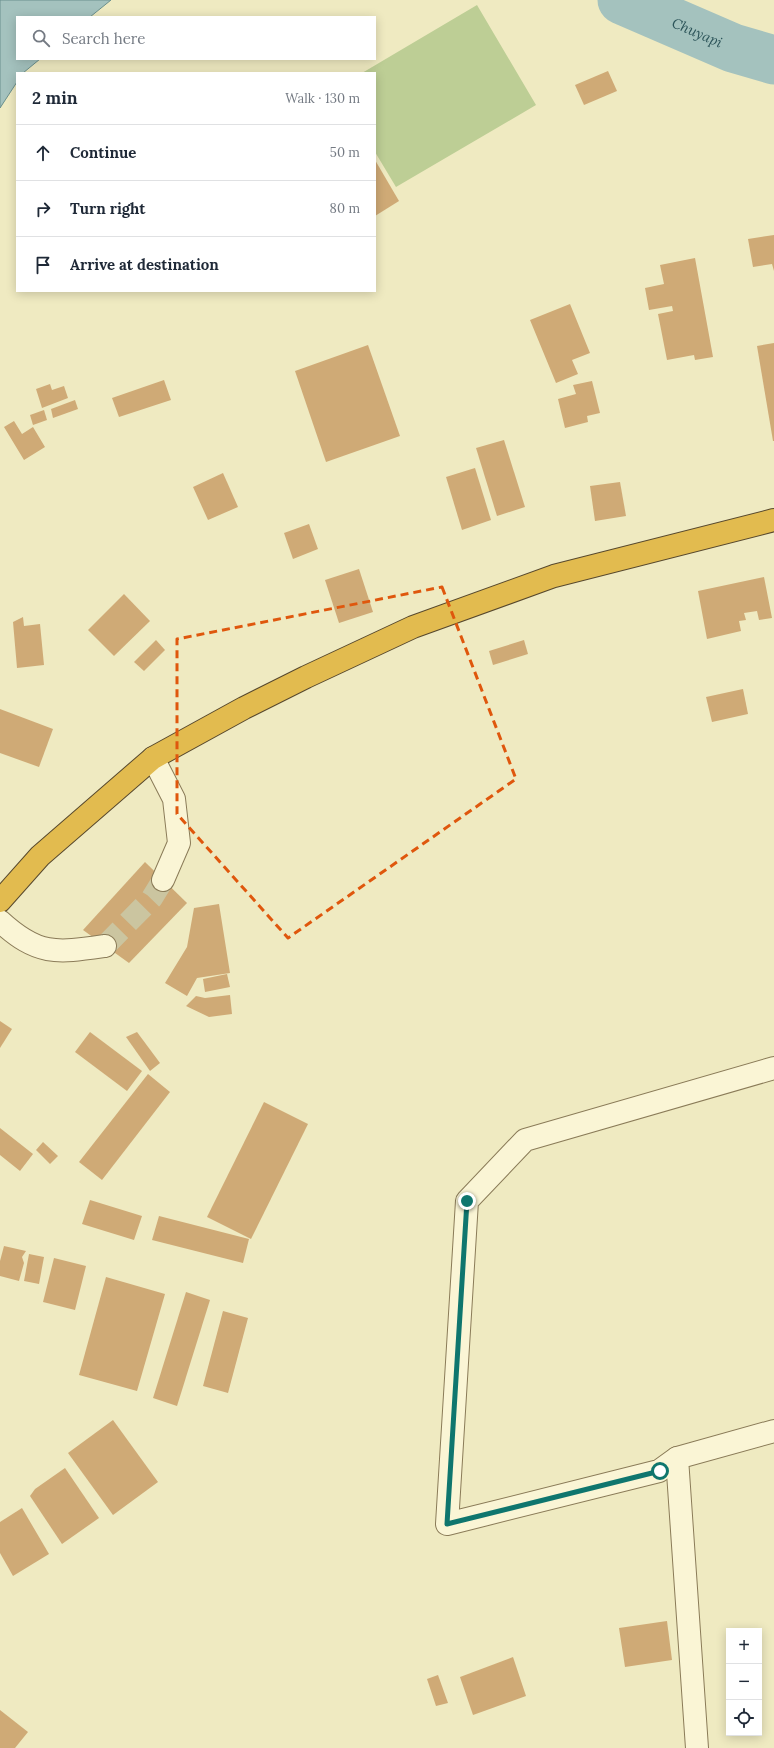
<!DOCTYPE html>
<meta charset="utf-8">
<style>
:root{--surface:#fff;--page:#f6f6f7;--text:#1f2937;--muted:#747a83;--line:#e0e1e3}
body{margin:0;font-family:Lora,serif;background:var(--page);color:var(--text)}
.controls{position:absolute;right:12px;bottom:12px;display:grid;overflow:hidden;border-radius:0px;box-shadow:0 2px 10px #0003}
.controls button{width:36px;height:36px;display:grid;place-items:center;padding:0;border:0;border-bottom:1px solid var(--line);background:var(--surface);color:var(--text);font:20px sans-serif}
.stop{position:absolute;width:12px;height:12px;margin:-9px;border:3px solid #0f766e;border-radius:50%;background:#fff}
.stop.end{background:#0f766e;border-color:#fff;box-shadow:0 1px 4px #0008}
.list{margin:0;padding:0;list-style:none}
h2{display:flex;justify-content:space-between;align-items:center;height:52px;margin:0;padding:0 16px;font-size:17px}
h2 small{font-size:13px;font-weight:400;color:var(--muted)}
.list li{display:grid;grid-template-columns:26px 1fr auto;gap:12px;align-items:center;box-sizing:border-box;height:56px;padding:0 16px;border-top:1px solid var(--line)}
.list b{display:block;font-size:15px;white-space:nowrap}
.list em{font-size:13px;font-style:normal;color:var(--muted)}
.icon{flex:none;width:22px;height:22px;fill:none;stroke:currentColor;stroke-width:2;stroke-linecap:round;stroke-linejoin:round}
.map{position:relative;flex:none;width:774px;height:1748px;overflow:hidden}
.search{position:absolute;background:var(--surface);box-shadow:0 2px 10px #0003;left:16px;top:16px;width:360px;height:44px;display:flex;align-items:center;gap:10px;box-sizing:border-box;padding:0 14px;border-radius:0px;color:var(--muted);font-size:15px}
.panel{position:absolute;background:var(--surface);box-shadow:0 2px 10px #0003;left:16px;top:72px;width:360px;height:220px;border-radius:0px}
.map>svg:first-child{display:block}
</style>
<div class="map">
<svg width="774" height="1748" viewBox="0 0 774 1748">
<rect width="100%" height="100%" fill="#efeac1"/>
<!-- green -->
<polygon fill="#bdce95" points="477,5 536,105 396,187 375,152 375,73 362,73"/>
<!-- water -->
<polygon fill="#a4c2be" stroke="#6b908d" points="0,0 111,0 90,17 17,17 17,59 40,59 23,73 17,73 17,82 0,108"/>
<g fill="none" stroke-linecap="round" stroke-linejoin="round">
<!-- river -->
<path stroke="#a4c2be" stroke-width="49" id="s1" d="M622,0L733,48L774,60"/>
</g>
<!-- building -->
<g fill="#cfaa76">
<polygon points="608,71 617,91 584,105 575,85"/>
<polygon points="375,160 399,201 375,216"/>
<polygon points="774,235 774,271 772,264 753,267 748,239"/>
<polygon points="695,258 713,357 695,360 694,355 667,360 658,314 673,311 672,306 649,310 645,288 664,284 660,265"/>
<polygon points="570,304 590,353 572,360 578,374 556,383 530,320"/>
<polygon points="774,343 774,441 773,441 757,346"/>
<polygon points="368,345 400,436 326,462 295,371"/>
<polygon points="164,380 171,400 119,417 112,398"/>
<polygon points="592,381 600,413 587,416 588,422 565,428 558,399 576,394 573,385"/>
<polygon points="50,384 52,390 64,386 68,398 42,408 36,389"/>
<polygon points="75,400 78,409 53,418 51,409"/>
<polygon points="44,410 47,420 33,425 30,415"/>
<polygon points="14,421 22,434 33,427 45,447 24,460 4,427"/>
<polygon points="504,440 525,507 497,516 476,448"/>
<polygon points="475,468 491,520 462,530 446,477"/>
<polygon points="223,473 238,507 208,520 193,487"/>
<polygon points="620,482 626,516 595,521 590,486"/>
<polygon points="309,524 318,549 293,559 284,533"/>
<polygon points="359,569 373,612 339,623 325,580"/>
<polygon points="764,577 772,618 759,620 757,611 744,613 746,620 739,621 741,631 707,639 698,591"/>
<polygon points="124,594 150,621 114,656 88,630"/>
<polygon points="23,617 24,626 40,624 44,665 17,668 13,622"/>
<polygon points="156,640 165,650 144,671 134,662"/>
<polygon points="524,640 528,654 493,665 489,651"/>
<polygon points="743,689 748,714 712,722 706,697"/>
<polygon points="0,709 53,729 39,767 0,753"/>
<polygon points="145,862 187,903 129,963 83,930"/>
<polygon points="219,904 230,973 197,978 187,996 165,983 187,947 194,908"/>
<polygon points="227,974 230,987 205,992 203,979"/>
<polygon points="230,995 232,1014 209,1017 186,1006 196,996 205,998"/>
<polygon points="0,1021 12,1029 0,1048"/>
<polygon points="90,1032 142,1071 127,1091 75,1052"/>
<polygon points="137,1032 160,1063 150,1071 126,1037"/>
<polygon points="148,1074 170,1092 102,1180 79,1162"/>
<polygon points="264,1102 308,1124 251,1239 207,1217"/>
<polygon points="0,1128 33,1154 20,1171 0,1155"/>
<polygon points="43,1142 58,1156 50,1164 36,1150"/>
<polygon points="90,1200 142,1216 134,1240 82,1224"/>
<polygon points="159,1216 249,1239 243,1263 152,1240"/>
<polygon points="4,1246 26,1251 22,1257 24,1263 19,1281 0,1276 0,1261"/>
<polygon points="29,1254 44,1257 39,1284 24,1281"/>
<polygon points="54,1258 86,1266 75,1310 43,1302"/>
<polygon points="106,1277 165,1294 137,1391 79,1375"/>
<polygon points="186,1292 210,1300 177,1406 153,1398"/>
<polygon points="223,1311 248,1318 228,1393 203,1386"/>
<polygon points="113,1420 158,1482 113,1515 68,1453"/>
<polygon points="65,1468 99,1518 62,1544 30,1496 35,1489"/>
<polygon points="22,1508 49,1554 13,1576 0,1553 0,1522"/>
<polygon points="667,1621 672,1660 625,1667 619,1628"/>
<polygon points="513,1657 526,1696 473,1715 460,1677"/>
<polygon points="438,1675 448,1703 436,1706 427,1679"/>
<polygon points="0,1710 28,1732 15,1748 0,1748"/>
</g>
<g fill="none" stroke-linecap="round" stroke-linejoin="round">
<!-- minor-tunnel -->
<polyline stroke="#cbc5a0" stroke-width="22" stroke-dasharray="22 11" stroke-linecap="butt" points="105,946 152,898 163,880"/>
<defs>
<g id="minor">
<polyline points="153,758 174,799 179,843 163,880"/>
<path d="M0,921C38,956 56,953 105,946"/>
<polyline points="677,1458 659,1471 447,1524 467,1201 525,1140 774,1068"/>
<polyline points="697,1748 677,1458 774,1431"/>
</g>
<polyline id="highway" points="0,901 40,856 153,758 244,708 306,677 413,627 554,576 774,520"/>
</defs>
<!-- minor casing -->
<use href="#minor" stroke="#8a7b58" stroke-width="24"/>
<!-- highway casing -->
<use href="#highway" stroke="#57482d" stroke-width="24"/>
<!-- minor -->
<use href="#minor" stroke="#faf5d5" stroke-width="22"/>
<!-- highway -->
<use href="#highway" stroke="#e2bb4f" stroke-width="22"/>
</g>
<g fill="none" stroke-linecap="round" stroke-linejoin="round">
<!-- route -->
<polyline stroke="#0f766e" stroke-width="5" points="467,1201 447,1524 660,1471"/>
</g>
<!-- marked area -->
<path fill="none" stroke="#df570d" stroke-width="3" stroke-dasharray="8 5" stroke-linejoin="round" d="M442,587L516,779L288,938L177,814V639Z"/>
<g text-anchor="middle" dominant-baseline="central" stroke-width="3" stroke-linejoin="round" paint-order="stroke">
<!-- water labels -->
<g font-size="14" font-style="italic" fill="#2c5459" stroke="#f7f2d1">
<text stroke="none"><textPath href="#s1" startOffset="82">Chuyapi</textPath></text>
</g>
</g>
</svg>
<div class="controls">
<button>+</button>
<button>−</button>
<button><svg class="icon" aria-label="locate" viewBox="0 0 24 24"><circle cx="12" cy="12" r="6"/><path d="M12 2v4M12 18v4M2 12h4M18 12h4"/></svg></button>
</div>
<div class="stop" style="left:660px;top:1471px"></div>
<div class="stop end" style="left:467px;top:1201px"></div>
<div class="search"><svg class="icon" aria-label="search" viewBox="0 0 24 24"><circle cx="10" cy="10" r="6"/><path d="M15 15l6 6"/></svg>Search here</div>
<section class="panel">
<h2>2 min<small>Walk · 130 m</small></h2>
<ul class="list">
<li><svg class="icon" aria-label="ahead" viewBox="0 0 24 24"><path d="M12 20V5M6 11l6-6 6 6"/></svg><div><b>Continue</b></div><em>50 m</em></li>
<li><svg class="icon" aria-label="right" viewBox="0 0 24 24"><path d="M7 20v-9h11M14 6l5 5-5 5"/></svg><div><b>Turn right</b></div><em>80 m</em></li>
<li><svg class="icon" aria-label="arrive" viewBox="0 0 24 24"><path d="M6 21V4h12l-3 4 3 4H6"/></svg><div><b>Arrive at destination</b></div></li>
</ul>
</section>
</div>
